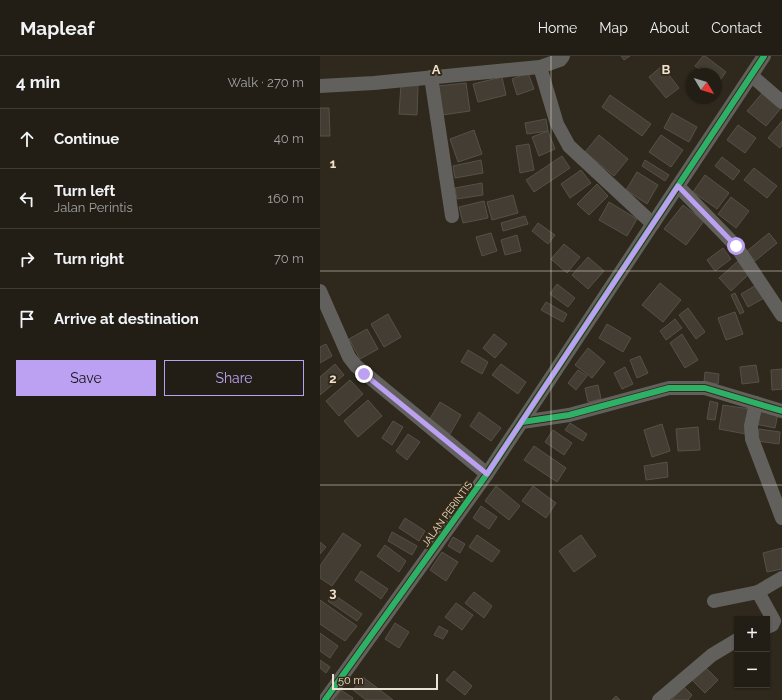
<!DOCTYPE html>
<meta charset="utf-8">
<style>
:root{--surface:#221e16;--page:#2e2b23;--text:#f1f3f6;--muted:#a2a2a1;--line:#3f3c35;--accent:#bca0f2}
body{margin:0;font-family:Raleway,sans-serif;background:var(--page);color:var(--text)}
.controls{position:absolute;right:12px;bottom:12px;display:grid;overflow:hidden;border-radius:0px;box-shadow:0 1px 3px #0004}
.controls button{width:36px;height:36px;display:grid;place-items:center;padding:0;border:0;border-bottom:1px solid var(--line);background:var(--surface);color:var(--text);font:20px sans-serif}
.compass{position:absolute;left:366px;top:12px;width:36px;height:36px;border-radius:50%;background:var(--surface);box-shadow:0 1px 3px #0004;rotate:128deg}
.scale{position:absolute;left:12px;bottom:10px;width:106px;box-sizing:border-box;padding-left:4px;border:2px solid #ebe2d6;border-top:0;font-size:11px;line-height:14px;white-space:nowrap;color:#ebe2d6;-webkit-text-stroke:3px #362915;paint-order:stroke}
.stop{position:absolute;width:12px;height:12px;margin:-9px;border:3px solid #bca0f2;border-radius:50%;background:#fff}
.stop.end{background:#bca0f2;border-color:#fff;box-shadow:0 1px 4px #0008}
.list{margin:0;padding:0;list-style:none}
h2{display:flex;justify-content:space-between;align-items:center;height:52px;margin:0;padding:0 16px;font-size:17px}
h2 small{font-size:13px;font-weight:400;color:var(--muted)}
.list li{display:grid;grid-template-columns:26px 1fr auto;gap:12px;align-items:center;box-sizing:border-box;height:60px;padding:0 16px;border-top:1px solid var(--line)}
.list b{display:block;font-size:15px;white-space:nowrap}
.list p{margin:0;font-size:13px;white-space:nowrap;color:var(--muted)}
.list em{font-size:13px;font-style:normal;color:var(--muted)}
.actions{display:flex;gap:8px;padding:12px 16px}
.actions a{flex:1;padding:9px 0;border:1px solid var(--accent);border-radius:0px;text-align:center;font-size:14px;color:var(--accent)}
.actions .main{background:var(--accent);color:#111}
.icon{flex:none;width:22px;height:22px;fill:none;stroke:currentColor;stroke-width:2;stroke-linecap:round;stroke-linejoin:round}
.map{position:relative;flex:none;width:462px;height:644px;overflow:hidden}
header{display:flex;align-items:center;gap:24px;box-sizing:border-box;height:56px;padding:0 20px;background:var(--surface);border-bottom:1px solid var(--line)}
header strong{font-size:19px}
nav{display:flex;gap:22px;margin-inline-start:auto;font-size:14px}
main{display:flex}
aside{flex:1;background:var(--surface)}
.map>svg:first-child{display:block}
</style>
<header>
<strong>Mapleaf</strong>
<nav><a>Home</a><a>Map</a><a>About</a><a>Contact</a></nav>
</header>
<main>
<aside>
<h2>4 min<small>Walk · 270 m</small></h2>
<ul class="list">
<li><svg class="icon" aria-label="ahead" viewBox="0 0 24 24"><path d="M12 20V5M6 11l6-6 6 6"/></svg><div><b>Continue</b></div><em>40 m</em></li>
<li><svg class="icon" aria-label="left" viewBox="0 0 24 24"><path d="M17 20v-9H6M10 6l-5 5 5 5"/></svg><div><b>Turn left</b><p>Jalan Perintis</p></div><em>160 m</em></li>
<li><svg class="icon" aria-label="right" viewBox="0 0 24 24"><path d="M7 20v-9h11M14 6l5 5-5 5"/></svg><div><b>Turn right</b></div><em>70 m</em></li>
<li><svg class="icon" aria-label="arrive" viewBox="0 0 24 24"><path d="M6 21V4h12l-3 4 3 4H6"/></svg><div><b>Arrive at destination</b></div></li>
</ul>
<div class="actions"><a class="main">Save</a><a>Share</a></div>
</aside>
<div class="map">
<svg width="462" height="644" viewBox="0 0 462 644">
<rect width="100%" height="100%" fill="#2e281d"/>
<!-- building -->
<g fill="#433d34" stroke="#575048">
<polygon points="301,0 310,0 304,4"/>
<polygon points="383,0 385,0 406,16 398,27 396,25 396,18 387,18 375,10"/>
<polygon points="342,10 359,32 346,42 329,21"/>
<polygon points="208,17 214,33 197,39 192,23"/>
<polygon points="372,20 372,29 368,25"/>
<polygon points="182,21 186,39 158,46 153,28"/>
<polygon points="146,27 150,55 122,59 118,30"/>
<polygon points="81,28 98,29 97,59 79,58"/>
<polygon points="444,35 462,51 446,70 427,55"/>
<polygon points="290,39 331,68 322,80 282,51"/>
<polygon points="385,42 395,42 390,47"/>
<polygon points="0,52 9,52 10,80 0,80"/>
<polygon points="352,57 377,71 369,86 344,72"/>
<polygon points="226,63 228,75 207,78 205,67"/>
<polygon points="462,65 462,89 460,92 448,82"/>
<polygon points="418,69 436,82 425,97 407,84"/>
<polygon points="154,74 162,98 138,106 130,83"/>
<polygon points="228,75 235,93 219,100 212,81"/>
<polygon points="279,79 308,103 294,120 265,96"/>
<polygon points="341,79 363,94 351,111 329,96"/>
<polygon points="209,88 214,114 200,117 196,90"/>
<polygon points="242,100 250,112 214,136 206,124"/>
<polygon points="402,101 420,115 413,124 395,110"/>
<polygon points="161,104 163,117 135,122 133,110"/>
<polygon points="325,104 349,119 345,125 322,110"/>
<polygon points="434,112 457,130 447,142 424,124"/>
<polygon points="261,114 271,127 250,142 241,128"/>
<polygon points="317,116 338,129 327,148 306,134"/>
<polygon points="385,119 409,137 397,153 373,136"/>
<polygon points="162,127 163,139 137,143 135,132"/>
<polygon points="277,128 288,140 269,159 257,148"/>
<polygon points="193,139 198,157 172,164 167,146"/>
<polygon points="411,141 429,155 416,172 398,158"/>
<polygon points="164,145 168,162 143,167 139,151"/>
<polygon points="289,146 317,163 307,180 279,164"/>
<polygon points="363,149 384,165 366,189 344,173"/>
<polygon points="205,160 208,168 183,175 181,167"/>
<polygon points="218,167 235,179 228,188 212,175"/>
<polygon points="171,177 177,195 162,200 156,181"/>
<polygon points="449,177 457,187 435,205 427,195"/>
<polygon points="197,179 201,195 185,199 181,184"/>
<polygon points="244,188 260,201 247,217 231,203"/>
<polygon points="403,192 411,203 395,215 387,204"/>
<polygon points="268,201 284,215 268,233 252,219"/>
<polygon points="418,205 429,218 411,235 399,222"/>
<polygon points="340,227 361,244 343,266 322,249"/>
<polygon points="237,228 255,242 248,251 230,238"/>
<polygon points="438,228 446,241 428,251 421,238"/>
<polygon points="415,237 424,256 420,258 411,239"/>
<polygon points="226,246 247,258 243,266 221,254"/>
<polygon points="368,252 385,276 376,283 359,259"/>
<polygon points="415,256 423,278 406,284 398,262"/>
<polygon points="68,258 81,281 64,291 51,268"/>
<polygon points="355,263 362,272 346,284 340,275"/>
<polygon points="287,268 311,282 303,296 279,282"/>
<polygon points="47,273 58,293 40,303 29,283"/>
<polygon points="174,278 187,288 175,302 163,292"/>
<polygon points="362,278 378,304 365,312 350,287"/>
<polygon points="6,288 12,300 0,307 0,291"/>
<polygon points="268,292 285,306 272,322 255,309"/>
<polygon points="148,294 168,306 162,318 141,306"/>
<polygon points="320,300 328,317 317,322 310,304"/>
<polygon points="15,308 24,319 0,339 0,321"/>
<polygon points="181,308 206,326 198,338 172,319"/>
<polygon points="436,309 439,326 422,328 420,311"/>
<polygon points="305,311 313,328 302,333 294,317"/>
<polygon points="462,313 462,333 452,334 451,314"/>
<polygon points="258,314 267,320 256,334 248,327"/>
<polygon points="385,316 399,318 398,328 384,326"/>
<polygon points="30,324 43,338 19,360 6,345"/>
<polygon points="278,329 281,343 268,346 265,332"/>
<polygon points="48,344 62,360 38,381 24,365"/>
<polygon points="390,345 398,347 395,364 387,363"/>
<polygon points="120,346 141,359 130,378 109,364"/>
<polygon points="403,349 430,353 426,378 399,373"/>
<polygon points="437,355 458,358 455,372 435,368"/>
<polygon points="159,356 181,372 171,385 150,370"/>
<polygon points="73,365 83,371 72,389 62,382"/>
<polygon points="250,367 267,378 263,385 245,374"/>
<polygon points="342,368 350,395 332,401 324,374"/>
<polygon points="378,371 380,394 358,395 356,373"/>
<polygon points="439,373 460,376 459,388 437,385"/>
<polygon points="233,374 252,387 244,399 225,386"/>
<polygon points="88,378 100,386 87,404 76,395"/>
<polygon points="214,390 246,412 237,426 204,404"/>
<polygon points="347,406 348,421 326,424 324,410"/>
<polygon points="176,430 200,450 189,464 165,445"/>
<polygon points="213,430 236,447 226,462 202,445"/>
<polygon points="161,450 177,461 169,473 153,462"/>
<polygon points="85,462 105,475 99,485 79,472"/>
<polygon points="72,476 97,490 92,499 68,485"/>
<polygon points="23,477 41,489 12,530 0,522 0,510"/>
<polygon points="157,479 180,495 172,506 149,491"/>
<polygon points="261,479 276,500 254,516 239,495"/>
<polygon points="133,481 145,488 140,497 128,490"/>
<polygon points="0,486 6,491 0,498"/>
<polygon points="65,489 86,505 79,516 57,500"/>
<polygon points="462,492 462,513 447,516 443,497"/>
<polygon points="122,496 138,506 126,525 110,514"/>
<polygon points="41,515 68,533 61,543 35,524"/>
<polygon points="154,536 172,550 164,562 145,547"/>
<polygon points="13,538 42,558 37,565 8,545"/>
<polygon points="0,544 37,570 25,585 0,568"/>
<polygon points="136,547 153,559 142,574 125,561"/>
<polygon points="75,567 89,576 79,592 65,583"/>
<polygon points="119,570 128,575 123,583 114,579"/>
<polygon points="0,577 18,590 10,602 0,595"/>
<polygon points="0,604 10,611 6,617 0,612"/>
<polygon points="383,609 398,624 385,637 370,622"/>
<polygon points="134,615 152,630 145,639 126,624"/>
<polygon points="43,621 73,644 46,644 33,634"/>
<polygon points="364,631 372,639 368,644 351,644"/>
<polygon points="21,634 33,642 32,644 15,644"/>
<polygon points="296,640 300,644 292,644"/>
</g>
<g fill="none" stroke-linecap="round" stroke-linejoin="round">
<!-- street -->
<g stroke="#62605c" stroke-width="14">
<polyline points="220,11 237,68 249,90 333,168"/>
<polyline points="432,20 462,46"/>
<polyline points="111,21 132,160"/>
<polyline points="0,30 54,27 220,11 240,4 243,0"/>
<polyline points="358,130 416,190 462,259"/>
<polyline points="0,235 29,301 36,310 167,418"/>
<polyline points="436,347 431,370 432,383 462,462"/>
<polyline points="202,366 249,359 349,332 385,332 462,355"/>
<polyline points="438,536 454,565 452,569 447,571"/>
<polyline points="394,545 438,536 462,522"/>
<polyline points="5,644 167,418 444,0"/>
<polyline points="339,644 392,599 417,584"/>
</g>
<defs>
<g id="cycleway">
<polyline points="202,366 249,359 349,332 385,332 462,355"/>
<polyline points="5,644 167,418 444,0"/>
</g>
</defs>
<!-- cycleway casing -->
<use href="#cycleway" stroke="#362915" stroke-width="8"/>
<!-- cycleway -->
<use href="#cycleway" stroke="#2db169" stroke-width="6"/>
</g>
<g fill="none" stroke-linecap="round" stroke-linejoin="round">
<!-- route -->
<polyline stroke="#bca0f2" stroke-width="5" points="44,318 167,418 358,130 416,190"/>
</g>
<!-- grid -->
<path fill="none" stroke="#ebe2d6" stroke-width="1" stroke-opacity="0.55" d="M231,0V644M0,215H462M0,429H462"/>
<g text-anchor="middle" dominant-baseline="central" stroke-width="4" stroke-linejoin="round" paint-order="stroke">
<!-- street labels -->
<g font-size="10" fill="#ebe2d6" stroke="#362915">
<text transform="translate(127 458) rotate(-54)">JALAN PERINTIS</text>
</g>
</g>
<g font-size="13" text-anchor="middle" font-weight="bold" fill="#ebe2d6" stroke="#362915" stroke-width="4" stroke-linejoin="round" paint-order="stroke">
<text x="116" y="18">A</text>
<text x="346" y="18">B</text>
<text x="13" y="112">1</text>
<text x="13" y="327">2</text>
<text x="13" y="541">3</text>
</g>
</svg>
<div class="controls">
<button>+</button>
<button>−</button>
</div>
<svg class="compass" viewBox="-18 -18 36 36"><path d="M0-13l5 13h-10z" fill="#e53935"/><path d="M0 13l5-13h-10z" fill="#a2a2a1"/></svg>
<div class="scale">50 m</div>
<div class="stop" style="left:416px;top:190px"></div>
<div class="stop end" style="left:44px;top:318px"></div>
</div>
</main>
